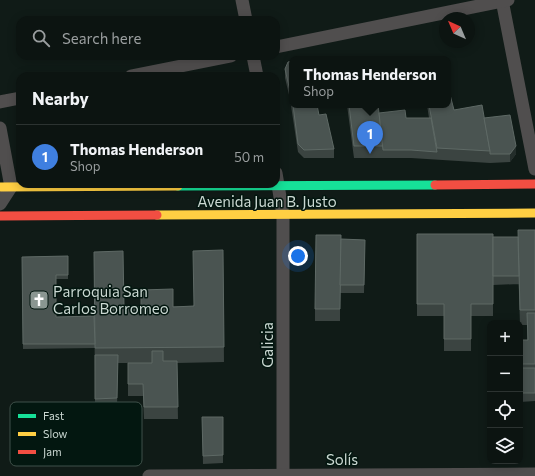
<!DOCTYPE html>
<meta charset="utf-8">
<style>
:root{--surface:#0c1411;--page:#151d1a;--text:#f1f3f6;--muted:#9a9e9f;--line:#2c3331;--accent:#2563eb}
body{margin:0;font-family:Commissioner,sans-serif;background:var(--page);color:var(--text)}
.controls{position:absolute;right:12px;bottom:12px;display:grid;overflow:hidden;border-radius:8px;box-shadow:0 2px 10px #0003}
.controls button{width:36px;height:36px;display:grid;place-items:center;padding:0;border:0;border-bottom:1px solid var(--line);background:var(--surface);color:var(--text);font:20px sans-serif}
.compass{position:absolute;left:439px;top:12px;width:36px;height:36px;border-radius:50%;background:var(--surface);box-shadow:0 2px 10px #0003;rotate:316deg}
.you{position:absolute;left:298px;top:256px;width:14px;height:14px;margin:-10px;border:3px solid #fff;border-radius:50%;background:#1a73e8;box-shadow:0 0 0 6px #1a73e833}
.badge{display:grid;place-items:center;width:26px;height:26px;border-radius:50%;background:var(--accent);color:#fff;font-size:13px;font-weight:700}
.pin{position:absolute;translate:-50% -33px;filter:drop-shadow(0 1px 2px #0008)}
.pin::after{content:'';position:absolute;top:21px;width:14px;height:12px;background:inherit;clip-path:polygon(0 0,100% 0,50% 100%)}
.popup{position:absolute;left:289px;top:56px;width:162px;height:52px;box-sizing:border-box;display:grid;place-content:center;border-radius:8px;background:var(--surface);filter:drop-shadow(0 1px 3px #0005);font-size:13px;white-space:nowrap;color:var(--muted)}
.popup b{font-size:15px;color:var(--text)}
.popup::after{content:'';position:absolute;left:50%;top:100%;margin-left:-8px;border:8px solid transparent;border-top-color:var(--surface)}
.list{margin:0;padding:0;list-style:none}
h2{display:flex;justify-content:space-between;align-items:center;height:52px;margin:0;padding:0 16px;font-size:17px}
h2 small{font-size:13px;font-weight:400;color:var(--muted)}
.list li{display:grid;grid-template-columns:26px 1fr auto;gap:12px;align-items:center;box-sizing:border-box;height:64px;padding:0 16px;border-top:1px solid var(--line)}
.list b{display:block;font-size:15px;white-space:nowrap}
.list p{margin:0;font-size:13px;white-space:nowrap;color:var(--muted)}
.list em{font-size:13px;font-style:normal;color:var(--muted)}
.icon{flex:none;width:22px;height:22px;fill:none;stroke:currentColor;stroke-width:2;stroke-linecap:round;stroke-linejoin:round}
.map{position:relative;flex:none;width:535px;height:476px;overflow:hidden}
.search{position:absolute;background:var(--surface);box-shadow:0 2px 10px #0003;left:16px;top:16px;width:264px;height:44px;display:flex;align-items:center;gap:10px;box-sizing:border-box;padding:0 14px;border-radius:12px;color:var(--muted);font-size:15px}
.panel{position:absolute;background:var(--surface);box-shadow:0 2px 10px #0003;left:16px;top:72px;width:264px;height:116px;border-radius:12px}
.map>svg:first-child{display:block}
</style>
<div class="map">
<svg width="535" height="476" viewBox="0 0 535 476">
<rect width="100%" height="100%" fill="#101b17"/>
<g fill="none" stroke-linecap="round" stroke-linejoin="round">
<!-- street -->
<g stroke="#504e4e" stroke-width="13">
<polyline points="242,0 246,20"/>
<polyline points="502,0 535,169"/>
<polyline points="276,47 508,0"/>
<polyline points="253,56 257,76"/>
<polyline points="131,76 231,56"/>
<polyline points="0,102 20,98"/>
<polyline points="0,128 11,187 0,204"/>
<polyline points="276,173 283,215 283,476"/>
<polyline points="149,476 535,474"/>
</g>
<!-- fast -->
<polyline stroke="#16e098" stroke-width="9" points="178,186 435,185"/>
<!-- slow -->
<g stroke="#ffcf43" stroke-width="9">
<polyline points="0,187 178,186"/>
<polyline points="157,215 535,213"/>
</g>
<!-- jam -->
<g stroke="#f24e42" stroke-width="9">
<polyline points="435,185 535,184"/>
<polyline points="0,216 157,215"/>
</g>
</g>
<!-- wall -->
<g fill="#3b4441">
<polygon points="292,61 292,105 317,105 319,115 334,149 334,158 304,158 298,152 290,99 285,78 285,69"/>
<polygon points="347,105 378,105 379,113 406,118 429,118 427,105 448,105 454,110 484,118 516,154 510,162 490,163 411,158 354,158"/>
<polygon points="535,230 535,401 520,402 520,340 527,340 527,325 520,325 518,265 519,284 493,285 493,316 471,316 471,351 444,351 444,316 417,316 417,234 493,237 518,237"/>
<polygon points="341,239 365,240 364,293 340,293 340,321 315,321 315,309"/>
<polygon points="223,250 224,362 177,363 178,419 144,419 143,396 128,396 128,363 118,363 117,407 95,407 94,252 124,307 193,306"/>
<polygon points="68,256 68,279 56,279 56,317 94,316 95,348 23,349 22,257"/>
<polygon points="202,417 223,417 223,463 203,464"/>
</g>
<!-- shaded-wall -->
<polygon fill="#232d2a" points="516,146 516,154 510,162 510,154"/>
<!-- building -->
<g fill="#4a5451" stroke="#5e6965">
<polygon points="292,61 292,102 290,91 285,69 288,62"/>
<polygon points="448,87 454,110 482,105 490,151 437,148 429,105 448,105"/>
<polygon points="293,105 317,105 319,115 326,114 334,149 304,150 298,144"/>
<polygon points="349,105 378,105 383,146 354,146"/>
<polygon points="405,110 406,118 431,118 437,152 411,150 383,150 379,113"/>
<polygon points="510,115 516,146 510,154 490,154 490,151 484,118"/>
<polygon points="518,230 535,230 535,310 520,310"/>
<polygon points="417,234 493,234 493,304 471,304 471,339 444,339 444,304 417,304"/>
<polygon points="316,235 341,235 340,309 315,309"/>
<polygon points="493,237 518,237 519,276 493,276"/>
<polygon points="341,239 365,240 364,285 340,285"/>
<polygon points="223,250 224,347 95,348 94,252 123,251 124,307 141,307 141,290 173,289 173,307 194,306 193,251"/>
<polygon points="68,256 68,275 56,275 56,317 94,316 95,344 23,344 22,257"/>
<polygon points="527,313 535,313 535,364 520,364 520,340 528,340"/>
<polygon points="152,351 163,351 163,361 177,361 178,407 144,407 143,384 128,384 128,363 152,363"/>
<polygon points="95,355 118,355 117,398 95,399"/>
<rect x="520" y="368" width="15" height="25"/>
<polygon points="202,417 223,417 223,455 203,456"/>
</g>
<!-- icons -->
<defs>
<symbol id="church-square" viewBox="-11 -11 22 22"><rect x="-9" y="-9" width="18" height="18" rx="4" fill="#8a9691" stroke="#031710"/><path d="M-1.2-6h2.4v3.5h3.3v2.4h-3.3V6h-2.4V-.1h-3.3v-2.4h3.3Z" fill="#fff"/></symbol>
</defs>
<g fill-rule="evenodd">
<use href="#church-square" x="28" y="289" width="22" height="22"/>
</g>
<g text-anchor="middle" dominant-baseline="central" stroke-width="3" stroke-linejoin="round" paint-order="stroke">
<!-- street labels -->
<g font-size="15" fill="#cbd8d2" stroke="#031710">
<text x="267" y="201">Avenida Juan B. Justo</text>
<text transform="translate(267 345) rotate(-90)">Galicia</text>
<text x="342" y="459">Solís</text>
</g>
<!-- poi labels -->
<g font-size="15" fill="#cbd8d2" stroke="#031710" text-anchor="start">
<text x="53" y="291">Parroquia San<tspan x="53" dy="17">Carlos Borromeo</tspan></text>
</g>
</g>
<!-- legend -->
<rect x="10" y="402" width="132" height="64" rx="6" fill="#031710" stroke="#3f514a" stroke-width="1"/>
<rect x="18" y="414" width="18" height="4" fill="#16e098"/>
<rect x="18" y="432" width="18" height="4" fill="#ffcf43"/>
<rect x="18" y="450" width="18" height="4" fill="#f24e42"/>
<g font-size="11" fill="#cbd8d2">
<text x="43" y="420">Fast</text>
<text x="43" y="438">Slow</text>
<text x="43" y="456">Jam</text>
</g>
</svg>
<div class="controls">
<button>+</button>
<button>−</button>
<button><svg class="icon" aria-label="locate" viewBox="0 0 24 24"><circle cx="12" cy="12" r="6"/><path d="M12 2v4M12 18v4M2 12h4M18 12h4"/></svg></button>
<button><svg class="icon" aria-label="layers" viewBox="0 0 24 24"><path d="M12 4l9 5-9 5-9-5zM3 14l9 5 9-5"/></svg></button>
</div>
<svg class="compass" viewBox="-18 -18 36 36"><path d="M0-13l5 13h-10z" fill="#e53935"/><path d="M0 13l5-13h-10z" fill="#9a9e9f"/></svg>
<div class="you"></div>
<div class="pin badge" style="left:370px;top:154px;background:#3f7fe0">1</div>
<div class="popup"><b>Thomas Henderson</b>Shop</div>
<div class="search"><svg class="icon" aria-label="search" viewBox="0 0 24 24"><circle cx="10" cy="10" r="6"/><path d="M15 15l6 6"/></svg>Search here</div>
<section class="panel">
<h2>Nearby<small></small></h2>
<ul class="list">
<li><span class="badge" style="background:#3f7fe0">1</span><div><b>Thomas Henderson</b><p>Shop</p></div><em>50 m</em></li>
</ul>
</section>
</div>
